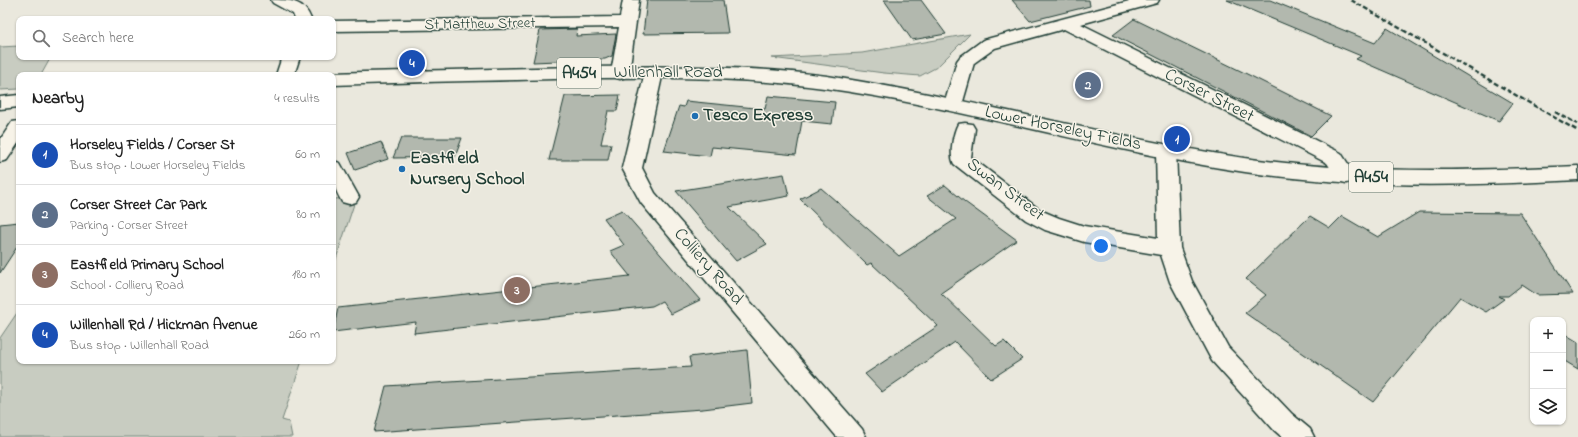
<!DOCTYPE html>
<meta charset="utf-8">
<style>
:root{--surface:#fff;--page:#f2f2f2;--text:#222;--muted:#767676;--line:#e0e0e0;--accent:#1f6fb2}
body{margin:0;font-family:"Indie Flower",sans-serif;background:var(--page);color:var(--text)}
.controls{position:absolute;right:12px;bottom:12px;display:grid;overflow:hidden;border-radius:8px;box-shadow:0 1px 3px #0004}
.controls button{width:36px;height:36px;display:grid;place-items:center;padding:0;border:0;border-bottom:1px solid var(--line);background:var(--surface);color:var(--text);font:20px sans-serif}
.you{position:absolute;left:1101px;top:246px;width:14px;height:14px;margin:-10px;border:3px solid #fff;border-radius:50%;background:#1a73e8;box-shadow:0 0 0 6px #1a73e833}
.badge{display:grid;place-items:center;width:26px;height:26px;border-radius:50%;background:var(--accent);color:#fff;font-size:13px;font-weight:700}
.pin{position:absolute;translate:-50% -50%;border:2px solid #fff;box-shadow:0 1px 4px #0006}
.list{margin:0;padding:0;list-style:none}
h2{display:flex;justify-content:space-between;align-items:center;height:52px;margin:0;padding:0 16px;font-size:17px}
h2 small{font-size:13px;font-weight:400;color:var(--muted)}
.list li{display:grid;grid-template-columns:26px 1fr auto;gap:12px;align-items:center;box-sizing:border-box;height:60px;padding:0 16px;border-top:1px solid var(--line)}
.list b{display:block;font-size:15px;white-space:nowrap}
.list p{margin:0;font-size:13px;white-space:nowrap;color:var(--muted)}
.list em{font-size:13px;font-style:normal;color:var(--muted)}
.icon{flex:none;width:22px;height:22px;fill:none;stroke:currentColor;stroke-width:2;stroke-linecap:round;stroke-linejoin:round}
.map{position:relative;flex:none;width:1578px;height:437px;overflow:hidden}
.search{position:absolute;background:var(--surface);box-shadow:0 1px 3px #0004;left:16px;top:16px;width:320px;height:44px;display:flex;align-items:center;gap:10px;box-sizing:border-box;padding:0 14px;border-radius:8px;color:var(--muted);font-size:15px}
.panel{position:absolute;background:var(--surface);box-shadow:0 1px 3px #0004;left:16px;top:72px;width:320px;height:292px;border-radius:8px}
.map>svg:first-child{display:block}
</style>
<div class="map">
<svg width="1578" height="437" viewBox="0 0 1578 437">
<rect width="100%" height="100%" fill="#eae8dd"/>
<filter id="ink" filterUnits="userSpaceOnUse"><feTurbulence type="fractalNoise" baseFrequency=".025" numOctaves="2"/><feDisplacementMap in="SourceGraphic" scale="8" xChannelSelector="R" yChannelSelector="G"/><feConvolveMatrix kernelMatrix="1 2 1 2 8 2 1 2 1" color-interpolation-filters="sRGB"/></filter>
<g filter="url(#ink)">
<!-- green -->
<g fill="#c8ccc1" stroke="#74847a">
<polygon points="970,34 937,67 920,76 884,73 772,58 862,53"/>
<polygon points="19,46 19,57 51,57 41,75 19,75 19,89 0,90 0,47"/>
<polygon points="356,198 333,268 333,199"/>
<polygon points="19,310 19,361 302,361 282,420 289,422 292,437 0,437 0,338"/>
</g>
<!-- building -->
<g fill="#b2b8ae" stroke="#1f3d34">
<polygon points="647,0 723,0 728,33 643,34"/>
<polygon points="884,0 921,0 946,34 912,40"/>
<polygon points="1012,0 1089,0 1090,6 1030,21"/>
<polygon points="1227,0 1270,0 1375,43 1387,28 1513,103 1499,121 1356,59 1361,56"/>
<polygon points="1134,19 1251,76 1331,116 1311,136 1113,35"/>
<polygon points="577,29 576,36 616,34 612,56 605,59 533,62 540,30"/>
<polygon points="620,95 617,111 608,111 601,144 611,144 608,160 549,160 565,96"/>
<polygon points="768,96 835,102 832,124 802,121 796,155 712,147 710,156 664,151 679,106 684,107 686,101 765,109"/>
<polygon points="401,138 462,138 455,157 393,158"/>
<polygon points="381,142 388,159 355,170 348,153"/>
<polygon points="784,174 789,196 729,207 767,244 736,261 676,191"/>
<polygon points="945,185 965,202 1017,240 941,293 996,346 1004,341 1022,359 991,379 955,342 882,392 865,374 938,326 871,263 867,265 800,199 821,188 899,256 956,219 927,196"/>
<polygon points="622,210 700,300 671,314 662,301 652,306 414,333 416,322 333,332 338,308 630,276 610,251 624,245 604,218"/>
<polygon points="1419,212 1520,213 1573,294 1537,295 1522,285 1508,296 1499,296 1504,299 1486,312 1460,297 1373,402 1245,313 1266,295 1246,279 1310,216 1330,228 1342,216 1378,237"/>
<polygon points="19,222 19,244 0,273 0,224"/>
<polygon points="1563,333 1578,342 1578,369 1563,360"/>
<polygon points="747,350 752,403 703,409 374,432 386,386 691,367 689,357"/>
</g>
<g fill="none" stroke-linecap="round" stroke-linejoin="round">
<defs>
<g id="minor">
<path d="M271,0C290,0 304,0 311,19H295L293,14L273,3Z"/>
<polygon points="623,0 639,0 629,73 626,77 620,79 614,77 611,73 619,27 333,31 333,21 620,17"/>
<polygon points="1133,0 1159,0 1157,3 1081,24 1341,153 1356,176 1353,181 1346,183 1339,181 1327,163 1064,29 995,48 974,63 962,105 960,109 953,111 946,109 944,105 957,61 960,57 983,40"/>
<polygon points="282,57 300,57 294,75 276,75"/>
<polygon points="654,66 660,68 663,72 642,168 655,193 862,429 866,437 837,437 641,203 622,168 645,72 648,68"/>
<polygon points="19,121 19,142 7,160 0,162 0,140 12,122"/>
<path d="M965,123L972,124L975,129L971,157L1040,210L1059,218L1084,226L1158,238L1156,151L1159,146L1166,144L1173,146L1176,151L1180,248L1192,281L1228,347L1292,414L1310,429L1314,437H1282L1274,430L1212,361L1170,282L1161,255L1084,242L1045,230L1026,220L954,164C949,155 953,133 958,124Z"/>
<path d="M333,161L340,163L359,197L356,202L349,204L342,202C332,184 333,181 333,161Z"/>
</g>
<g id="highway">
<path d="M579,67C661,66 745,65 827,76C967,97 1104,137 1244,158C1355,174 1466,171 1578,166V180C1466,186 1356,189 1245,172C1103,151 966,108 824,88C735,76 644,77 554,79C480,81 407,82 333,85V75H326L333,73L364,72Z"/>
<polygon points="19,95 19,107 0,109 0,97"/>
</g>
</defs>
<!-- minor casing -->
<use href="#minor" stroke="#1f3d34" stroke-width="3"/>
<!-- highway casing -->
<use href="#highway" stroke="#1f3d34" stroke-width="3"/>
<!-- minor -->
<use href="#minor" fill="#f7f3e8" fill-rule="evenodd"/>
<!-- highway -->
<use href="#highway" fill="#f7f3e8" fill-rule="evenodd"/>
<!-- rail -->
<g stroke="#1f3d34" stroke-width="2.5" stroke-dasharray="5 2.5" stroke-linecap="butt">
<polyline points="1351,0 1578,131"/>
<polyline points="1555,112 1578,124"/>
</g>
</g>
</g>
<!-- markers -->
<g fill="#1f6fb2" stroke="#f7f3e8" stroke-width="1.5">
<circle cx="695" cy="116" r="4"/>
<circle cx="402" cy="169" r="4"/>
</g>
<g text-anchor="middle" dominant-baseline="central" stroke-width="3" stroke-linejoin="round" paint-order="stroke">
<!-- far-street labels -->
<g font-size="15" fill="#1f3d34" stroke="#f7f3e8">
<text transform="translate(480 24) rotate(-1)">St Matthew Street</text>
</g>
<!-- shield labels -->
<g fill="#f7f3e8" stroke="#60746a" stroke-width="1">
<rect x="557" y="58" width="44" height="30" rx="3"/>
<rect x="1349" y="162" width="44" height="30" rx="3"/>
</g>
<g font-size="17" font-weight="bold" fill="#1f3d34">
<text x="579" y="73">A454</text>
<text x="1371" y="177">A454</text>
</g>
<!-- street labels -->
<g font-size="18" fill="#1f3d34" stroke="#f7f3e8">
<text x="668" y="73">Willenhall Road</text>
<text transform="translate(1209 96) rotate(27)">Corser Street</text>
<text transform="translate(1063 129) rotate(12)">Lower Horseley Fields</text>
<text transform="translate(1005 190) rotate(37)">Swan Street</text>
<text transform="translate(708 267) rotate(49)">Colliery Road</text>
</g>
<!-- poi labels -->
<g font-size="18" font-weight="bold" fill="#1f3d34" stroke="#f7f3e8" text-anchor="start">
<text x="703" y="116">Tesco Express</text>
<text x="410" y="159">Eastfield<tspan x="410" dy="21">Nursery School</tspan></text>
</g>
</g>
</svg>
<div class="controls">
<button>+</button>
<button>−</button>
<button><svg class="icon" aria-label="layers" viewBox="0 0 24 24"><path d="M12 4l9 5-9 5-9-5zM3 14l9 5 9-5"/></svg></button>
</div>
<div class="you"></div>
<div class="pin badge" style="left:1177px;top:139px;background:#1a4fb4">1</div>
<div class="pin badge" style="left:1088px;top:85px;background:#5c6f8a">2</div>
<div class="pin badge" style="left:517px;top:290px;background:#8d6e63">3</div>
<div class="pin badge" style="left:412px;top:63px;background:#1a4fb4">4</div>
<div class="search"><svg class="icon" aria-label="search" viewBox="0 0 24 24"><circle cx="10" cy="10" r="6"/><path d="M15 15l6 6"/></svg>Search here</div>
<section class="panel">
<h2>Nearby<small>4 results</small></h2>
<ul class="list">
<li><span class="badge" style="background:#1a4fb4">1</span><div><b>Horseley Fields / Corser St</b><p>Bus stop · Lower Horseley Fields</p></div><em>60 m</em></li>
<li><span class="badge" style="background:#5c6f8a">2</span><div><b>Corser Street Car Park</b><p>Parking · Corser Street</p></div><em>80 m</em></li>
<li><span class="badge" style="background:#8d6e63">3</span><div><b>Eastfield Primary School</b><p>School · Colliery Road</p></div><em>180 m</em></li>
<li><span class="badge" style="background:#1a4fb4">4</span><div><b>Willenhall Rd / Hickman Avenue</b><p>Bus stop · Willenhall Road</p></div><em>260 m</em></li>
</ul>
</section>
</div>
